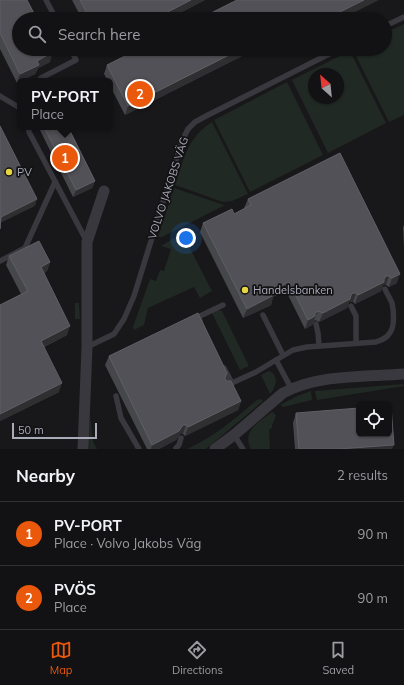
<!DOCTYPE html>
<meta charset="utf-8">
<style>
:root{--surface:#121113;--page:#1f1f21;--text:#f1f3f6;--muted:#9c9da0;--line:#313133;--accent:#ea580c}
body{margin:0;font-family:Mulish,sans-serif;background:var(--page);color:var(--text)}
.controls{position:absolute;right:12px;bottom:12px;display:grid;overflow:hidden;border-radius:6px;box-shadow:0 1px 3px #0004}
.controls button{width:36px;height:36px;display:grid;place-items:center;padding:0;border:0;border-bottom:1px solid var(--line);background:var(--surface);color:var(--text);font:20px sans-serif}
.compass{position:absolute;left:308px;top:68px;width:36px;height:36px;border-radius:50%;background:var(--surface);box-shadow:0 1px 3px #0004;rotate:333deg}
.scale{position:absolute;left:12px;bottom:10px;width:85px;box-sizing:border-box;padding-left:4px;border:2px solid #aaabb8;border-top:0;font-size:11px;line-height:14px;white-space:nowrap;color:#aaabb8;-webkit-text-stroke:3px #131214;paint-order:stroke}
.you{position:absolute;left:186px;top:238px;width:14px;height:14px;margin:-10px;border:3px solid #fff;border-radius:50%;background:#1a73e8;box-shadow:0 0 0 6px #1a73e833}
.badge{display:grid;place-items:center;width:26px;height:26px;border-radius:50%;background:var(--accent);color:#fff;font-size:13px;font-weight:700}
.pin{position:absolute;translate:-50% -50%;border:2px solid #fff;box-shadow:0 1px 4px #0006}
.popup{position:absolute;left:17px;top:78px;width:96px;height:52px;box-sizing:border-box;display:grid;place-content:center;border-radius:6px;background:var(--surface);filter:drop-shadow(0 1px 3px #0005);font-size:13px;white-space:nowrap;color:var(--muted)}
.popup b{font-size:15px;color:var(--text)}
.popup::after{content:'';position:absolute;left:50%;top:100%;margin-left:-8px;border:8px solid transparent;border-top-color:var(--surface)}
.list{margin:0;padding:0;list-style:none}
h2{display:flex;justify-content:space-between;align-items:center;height:52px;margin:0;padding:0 16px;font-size:17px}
h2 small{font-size:13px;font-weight:400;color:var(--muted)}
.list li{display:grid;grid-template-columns:26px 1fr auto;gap:12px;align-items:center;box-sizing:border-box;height:64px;padding:0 16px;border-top:1px solid var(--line)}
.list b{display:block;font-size:15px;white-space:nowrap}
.list p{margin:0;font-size:13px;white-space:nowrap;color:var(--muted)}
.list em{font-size:13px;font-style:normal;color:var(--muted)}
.icon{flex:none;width:22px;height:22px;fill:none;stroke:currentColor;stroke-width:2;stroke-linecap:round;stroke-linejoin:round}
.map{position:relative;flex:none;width:404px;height:449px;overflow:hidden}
.search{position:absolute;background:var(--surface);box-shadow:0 1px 3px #0004;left:12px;right:12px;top:12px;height:44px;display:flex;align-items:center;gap:10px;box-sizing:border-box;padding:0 14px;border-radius:22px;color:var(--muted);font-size:15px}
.sheet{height:180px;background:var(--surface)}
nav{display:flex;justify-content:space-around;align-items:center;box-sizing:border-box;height:56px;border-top:1px solid var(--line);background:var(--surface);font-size:11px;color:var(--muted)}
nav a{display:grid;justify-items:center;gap:2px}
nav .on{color:var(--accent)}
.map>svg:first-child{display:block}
</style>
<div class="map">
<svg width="404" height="449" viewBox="0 0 404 449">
<rect width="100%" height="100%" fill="#181719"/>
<!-- green -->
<g fill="#212924" fill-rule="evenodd">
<polygon points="404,24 404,115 389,122 353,50 385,49 385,33"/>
<path d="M350,51L386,123L328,153L292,80ZM314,74H338V98H314Z"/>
<polygon points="287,82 323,155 250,192 214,120"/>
<path d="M212,122L248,194L232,201L223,202L175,185C184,159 187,138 212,122Z"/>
<polygon points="174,188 224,205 225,205 162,237 158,237"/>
<polygon points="178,236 185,239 212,291 200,298 194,287 148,308 144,325 134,330 133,327 150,279 156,281 160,270 164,271 171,249 161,246"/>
<polygon points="75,303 79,303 80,319 75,319"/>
<polygon points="218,310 222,311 249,366 240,370 212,313"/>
<path d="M269,371L273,373C278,380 276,387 270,394L261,375Z"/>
<polygon points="403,384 404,386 317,400 315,392 315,391"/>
<polygon points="311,391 312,400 283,407 281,405 282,404 297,396"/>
<path d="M261,399L263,401L206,449H187C214,437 235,419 257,400Z"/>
<path d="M272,412L276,415C275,420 272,423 272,428L269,430L270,449H251C241,431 260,421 272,412Z"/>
<polygon points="90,415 93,442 97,449 89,449"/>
</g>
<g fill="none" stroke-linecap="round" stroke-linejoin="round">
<!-- lane -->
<g stroke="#39383e" stroke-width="5.5">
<polyline points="46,0 56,19"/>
<polyline points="385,26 404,17"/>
<polyline points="39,81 41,78 76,60 71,49"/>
<polyline points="0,96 20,108"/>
<polyline points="28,127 29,132 86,240"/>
<polyline points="0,261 25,248 55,182"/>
<polyline points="351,306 356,316 356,343"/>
<polyline points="263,315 283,355"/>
<polyline points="200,321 198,317 223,305"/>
<polyline points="316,324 318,333 319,345"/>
<polyline points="87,347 114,334 124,319 134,296 182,141 188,129 195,122 208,115 339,49"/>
<path d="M276,360L293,350L307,347L376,342C381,340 386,339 389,334C395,328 394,311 392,303C390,298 387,294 385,289"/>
<polyline points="224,368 232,383 256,372 276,360 291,388"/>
<polyline points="116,396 121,418 139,449"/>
<polyline points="234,435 243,449"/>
<polyline points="176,448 179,445 181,438"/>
</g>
<!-- street -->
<g stroke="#39383e" stroke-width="11">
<polyline points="83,449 87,347 87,242 104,191"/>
<path d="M215,449L234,435L283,393C318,374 365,377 404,374"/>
</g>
</g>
<!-- wall -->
<g fill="#46474b">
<polygon points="0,0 50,62 38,68 35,74 21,81 20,81 20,82 17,83 0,49"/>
<polygon points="72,0 205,0 168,19 82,19"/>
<polygon points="98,49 110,49 100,54"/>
<polygon points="256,49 125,115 110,86 110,81 108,81 104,74 107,65"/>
<polygon points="39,127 68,127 95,181 92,188 73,197 39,128"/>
<polygon points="340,153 397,283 389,287 386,285 383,285 381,291 355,304 353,302 349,302 347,308 319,322 315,320 314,321 312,325 305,329 286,291 273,297 271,305 243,318 200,232 203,223 234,214 245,209 244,208 248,199"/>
<polygon points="404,224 404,247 403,228"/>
<polygon points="9,256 50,262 47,271 44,273 67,335 44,347 59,392 0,421 0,305 21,294 6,265"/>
<polygon points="109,356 225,379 241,401 238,410 185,436 183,434 180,434 176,440 159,449 147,449 105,365"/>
<polygon points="296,413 392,449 295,449 293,423"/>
</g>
<!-- shaded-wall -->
<g fill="#2f2f32">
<polygon points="191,0 205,0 168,19 154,19"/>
<polygon points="364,0 379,0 341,19 326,19"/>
<polygon points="102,49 110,49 100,54"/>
<polygon points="241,49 256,49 125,115 128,106"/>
<polygon points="53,52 50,62 38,68 35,74 21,81 20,81 20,82 17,83 20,74 37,61"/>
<polygon points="95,181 92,188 73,197 76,190"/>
<polygon points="37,199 35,206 0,223 1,217"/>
<polygon points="50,262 47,271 38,276 41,267"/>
<polygon points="400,274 397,283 389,287 392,278"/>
<polygon points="386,276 389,276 386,285 383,285 381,291 355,304 358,295"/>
<polygon points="289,282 286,291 273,297 271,305 243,318 247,309 272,291"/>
<polygon points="353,293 356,293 353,302 349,302 347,308 319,322 323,313"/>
<polygon points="318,311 312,325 305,329 308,320"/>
<polygon points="70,326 67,335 37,350 41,341"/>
<polygon points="62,383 59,392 0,421 0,414"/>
<polygon points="241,401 238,410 185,436 188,427"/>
<polygon points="183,425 186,425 183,434 180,434 176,440 159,449 151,449 152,445"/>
<polygon points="394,445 392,449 338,449"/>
</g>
<!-- building -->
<g fill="#515157" stroke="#5f5f66">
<polygon points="0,0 27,0 37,19 19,19 19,49 51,49 53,52 37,61 39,65 20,74 0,33"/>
<polygon points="80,0 191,0 154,19 90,19"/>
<polygon points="237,0 364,0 326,19 199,19"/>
<polygon points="139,49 241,49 128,106 107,65"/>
<polygon points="0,126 37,199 1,217 0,229"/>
<polygon points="44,127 68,127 95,181 76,190"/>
<polygon points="340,153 400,274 392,278 389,276 386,276 384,279 384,282 358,295 356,293 353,293 351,295 350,299 323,313 318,311 315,313 315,316 308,320 289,282 272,291 274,295 247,309 203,223 232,209 234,214 251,205 248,199"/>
<polygon points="39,241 50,262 41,267 70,326 41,341 62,383 0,414 0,305 28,291 9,256"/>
<polygon points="198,313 227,373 226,375 225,378 227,381 231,381 241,401 188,427 186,425 183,425 179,431 152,445 109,356"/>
<polygon points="389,406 391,406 394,445 338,449 299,449 296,413 359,408 359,434 389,434"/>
</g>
<!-- markers -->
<g fill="#e6d742" stroke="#131214" stroke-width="1.5">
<circle cx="9" cy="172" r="4"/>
<circle cx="245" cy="290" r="4"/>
</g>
<g text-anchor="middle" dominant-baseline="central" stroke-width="3.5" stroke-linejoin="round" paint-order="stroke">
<!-- poi labels -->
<g font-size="11" fill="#aaabb8" stroke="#131214" text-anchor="start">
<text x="17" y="172">PV</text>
<text x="253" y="290">Handelsbanken</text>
</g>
<!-- street labels -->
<g font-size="11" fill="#aaabb8" stroke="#131214">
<text transform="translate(168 188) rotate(-72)">VOLVO JAKOBS VÄG</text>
</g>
</g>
</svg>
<div class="controls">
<button><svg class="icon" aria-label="locate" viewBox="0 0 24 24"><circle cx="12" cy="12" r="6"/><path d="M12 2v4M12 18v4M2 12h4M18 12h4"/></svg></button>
</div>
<svg class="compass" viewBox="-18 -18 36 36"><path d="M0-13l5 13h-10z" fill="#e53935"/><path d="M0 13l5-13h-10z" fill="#9c9da0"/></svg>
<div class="scale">50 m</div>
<div class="you"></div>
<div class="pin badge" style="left:65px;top:158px">1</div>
<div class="popup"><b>PV-PORT</b>Place</div>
<div class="pin badge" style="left:140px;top:94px">2</div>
<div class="search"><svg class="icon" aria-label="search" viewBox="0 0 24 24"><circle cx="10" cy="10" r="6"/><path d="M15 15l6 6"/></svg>Search here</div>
</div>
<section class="sheet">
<h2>Nearby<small>2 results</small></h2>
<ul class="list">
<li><span class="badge">1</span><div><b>PV-PORT</b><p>Place · Volvo Jakobs Väg</p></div><em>90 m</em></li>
<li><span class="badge">2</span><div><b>PVÖS</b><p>Place</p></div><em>90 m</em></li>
</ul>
</section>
<nav>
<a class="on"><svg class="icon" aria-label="map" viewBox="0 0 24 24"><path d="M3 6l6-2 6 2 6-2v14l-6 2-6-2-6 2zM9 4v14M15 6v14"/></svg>Map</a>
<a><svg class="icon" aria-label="directions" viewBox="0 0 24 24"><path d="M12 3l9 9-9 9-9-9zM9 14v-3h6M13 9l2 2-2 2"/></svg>Directions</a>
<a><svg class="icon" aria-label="saved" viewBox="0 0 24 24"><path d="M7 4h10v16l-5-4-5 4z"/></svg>Saved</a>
</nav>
